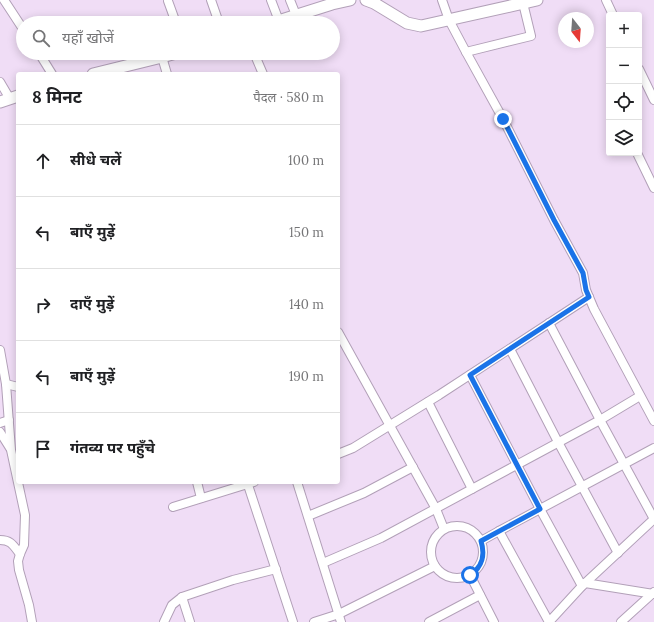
<!DOCTYPE html>
<html lang="hi">
<meta charset="utf-8">
<style>
:root{--surface:#fff;--page:#f2f2f2;--text:#202124;--muted:#757577;--line:#e0e0e0}
body{margin:0;font-family:Lora,"Noto Sans Devanagari",serif;background:var(--page);color:var(--text)}
.controls{position:absolute;right:12px;top:12px;display:grid;overflow:hidden;border-radius:4px;box-shadow:0 2px 10px #0003}
.controls button{width:36px;height:36px;display:grid;place-items:center;padding:0;border:0;border-bottom:1px solid var(--line);background:var(--surface);color:var(--text);font:20px sans-serif}
.compass{position:absolute;left:558px;top:12px;width:36px;height:36px;border-radius:50%;background:var(--surface);box-shadow:0 2px 10px #0003;rotate:163deg}
.stop{position:absolute;width:12px;height:12px;margin:-9px;border:3px solid #1a73e8;border-radius:50%;background:#fff}
.stop.end{background:#1a73e8;border-color:#fff;box-shadow:0 1px 4px #0008}
.list{margin:0;padding:0;list-style:none}
h2{display:flex;justify-content:space-between;align-items:center;height:52px;margin:0;padding:0 16px;font-size:17px}
h2 small{font-size:13px;font-weight:400;color:var(--muted)}
.list li{display:grid;grid-template-columns:26px 1fr auto;gap:12px;align-items:center;box-sizing:border-box;height:72px;padding:0 16px;border-top:1px solid var(--line)}
.list b{display:block;font-size:15px;white-space:nowrap}
.list em{font-size:13px;font-style:normal;color:var(--muted)}
.icon{flex:none;width:22px;height:22px;fill:none;stroke:currentColor;stroke-width:2;stroke-linecap:round;stroke-linejoin:round}
.map{position:relative;flex:none;width:654px;height:622px;overflow:hidden}
.search{position:absolute;background:var(--surface);box-shadow:0 2px 10px #0003;left:16px;top:16px;width:324px;height:44px;display:flex;align-items:center;gap:10px;box-sizing:border-box;padding:0 14px;border-radius:22px;color:var(--muted);font-size:15px}
.panel{position:absolute;background:var(--surface);box-shadow:0 2px 10px #0003;left:16px;top:72px;width:324px;height:412px;border-radius:4px}
.map>svg:first-child{display:block}
</style>
<div class="map">
<svg width="654" height="622" viewBox="0 0 654 622">
<rect width="100%" height="100%" fill="#f0ddf6"/>
<g fill="none" stroke-linecap="round" stroke-linejoin="round">
<defs>
<g id="street">
<polyline points="4,0 23,29"/>
<polyline points="211,0 219,23"/>
<polyline points="271,0 279,21"/>
<polyline points="290,0 296,15"/>
<polyline points="442,0 449,20 466,52 503,119 554,220 583,273 586,290 594,309 654,421"/>
<polyline points="606,0 613,15"/>
<polyline points="168,1 176,23"/>
<polyline points="466,52 531,36 523,3"/>
<polyline points="39,53 52,74"/>
<polyline points="254,53 263,74"/>
<polyline points="162,57 167,74"/>
<polyline points="639,69 654,100"/>
<polyline points="0,82 10,99"/>
<polyline points="637,153 654,188"/>
<polyline points="338,332 436,509 444,529"/>
<polyline points="510,349 558,442 618,553"/>
<polyline points="0,350 6,384 11,450 25,515 24,545 20,554 18,561 19,570 29,605 32,622"/>
<polyline points="470,375 540,509 582,586"/>
<polyline points="6,384 18,387"/>
<polyline points="640,396 600,420 654,519"/>
<polyline points="428,402 472,489"/>
<polyline points="0,423 9,420"/>
<polyline points="0,432 10,448"/>
<polyline points="338,454 353,448 439,395 589,297"/>
<polyline points="197,482 201,498"/>
<polyline points="247,482 293,622"/>
<polyline points="297,482 341,622"/>
<polyline points="173,507 254,482"/>
<polyline points="308,516 364,493 413,467"/>
<circle cx="457" cy="552" r="26"/>
<polyline points="499,531 654,448"/>
<path d="M0,540C11,540 13,545 20,554"/>
<polyline points="481,541 499,531 549,622"/>
<polyline points="323,563 381,538 600,420 549,323"/>
<polyline points="470,575 494,622"/>
<polyline points="585,583 654,594"/>
<polyline points="182,597 190,622"/>
<polyline points="164,622 172,605 182,597 233,580 276,569"/>
<polyline points="314,622 339,614 435,566"/>
<polyline points="429,622 480,595"/>
<polyline points="549,622 582,586 654,519"/>
<polyline points="621,622 654,592"/>
</g>
<g id="secondary">
<polyline points="366,0 374,3 407,23 421,26 537,0"/>
<polyline points="272,23 332,4 350,0"/>
<polyline points="93,74 162,57 176,53"/>
<polyline points="0,102 18,96"/>
</g>
</defs>
<!-- street casing -->
<use href="#street" stroke="#b2a0b8" stroke-width="10"/>
<!-- secondary casing -->
<use href="#secondary" stroke="#b2a0b8" stroke-width="13"/>
<!-- street -->
<use href="#street" stroke="#fff" stroke-width="8"/>
<!-- secondary -->
<use href="#secondary" stroke="#fff" stroke-width="11"/>
</g>
<g fill="none" stroke-linecap="round" stroke-linejoin="round">
<!-- route -->
<path stroke="#1a73e8" stroke-width="5" d="M470,575C483,567 485,554 481,541L540,509L470,375L589,297L586,290L583,273L554,220L503,119"/>
</g>
</svg>
<div class="controls">
<button>+</button>
<button>−</button>
<button><svg class="icon" aria-label="locate" viewBox="0 0 24 24"><circle cx="12" cy="12" r="6"/><path d="M12 2v4M12 18v4M2 12h4M18 12h4"/></svg></button>
<button><svg class="icon" aria-label="layers" viewBox="0 0 24 24"><path d="M12 4l9 5-9 5-9-5zM3 14l9 5 9-5"/></svg></button>
</div>
<svg class="compass" viewBox="-18 -18 36 36"><path d="M0-13l5 13h-10z" fill="#e53935"/><path d="M0 13l5-13h-10z" fill="#757577"/></svg>
<div class="stop" style="left:470px;top:575px"></div>
<div class="stop end" style="left:503px;top:119px"></div>
<div class="search"><svg class="icon" aria-label="search" viewBox="0 0 24 24"><circle cx="10" cy="10" r="6"/><path d="M15 15l6 6"/></svg>यहाँ खोजें</div>
<section class="panel">
<h2>8 मिनट<small>पैदल · 580 m</small></h2>
<ul class="list">
<li><svg class="icon" aria-label="ahead" viewBox="0 0 24 24"><path d="M12 20V5M6 11l6-6 6 6"/></svg><div><b>सीधे चलें</b></div><em>100 m</em></li>
<li><svg class="icon" aria-label="left" viewBox="0 0 24 24"><path d="M17 20v-9H6M10 6l-5 5 5 5"/></svg><div><b>बाएँ मुड़ें</b></div><em>150 m</em></li>
<li><svg class="icon" aria-label="right" viewBox="0 0 24 24"><path d="M7 20v-9h11M14 6l5 5-5 5"/></svg><div><b>दाएँ मुड़ें</b></div><em>140 m</em></li>
<li><svg class="icon" aria-label="left" viewBox="0 0 24 24"><path d="M17 20v-9H6M10 6l-5 5 5 5"/></svg><div><b>बाएँ मुड़ें</b></div><em>190 m</em></li>
<li><svg class="icon" aria-label="arrive" viewBox="0 0 24 24"><path d="M6 21V4h12l-3 4 3 4H6"/></svg><div><b>गंतव्य पर पहुँचे</b></div></li>
</ul>
</section>
</div>
